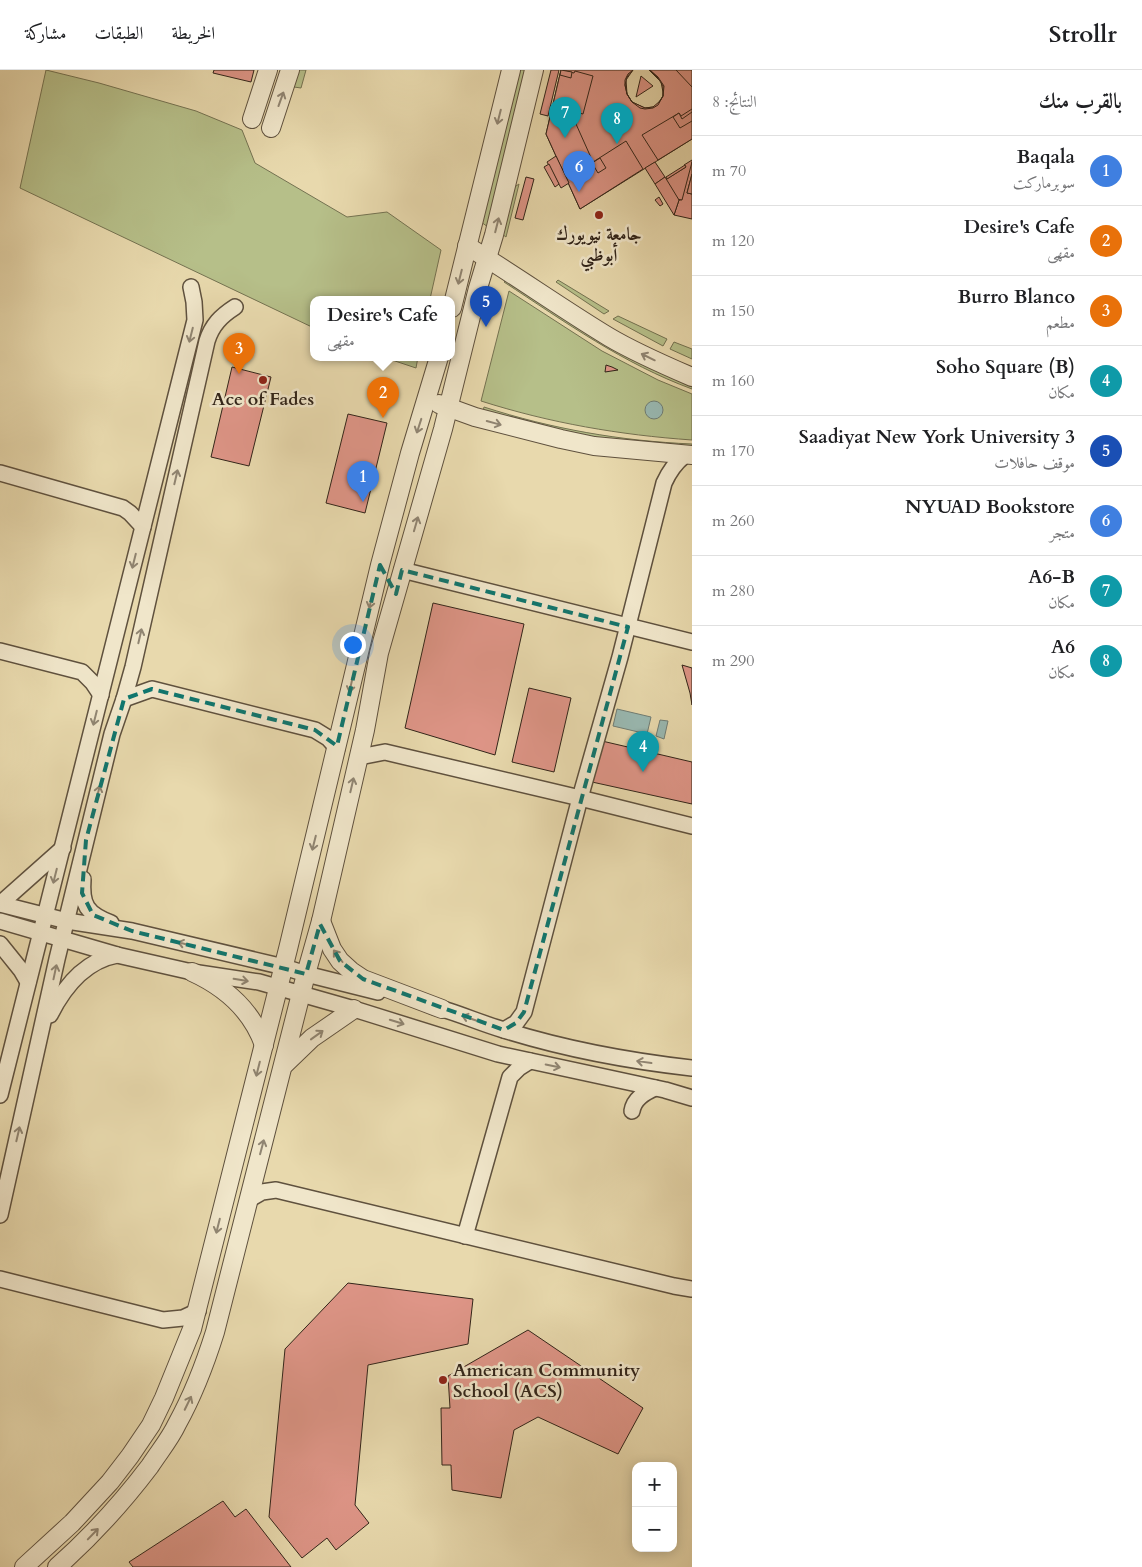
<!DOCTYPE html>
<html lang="ar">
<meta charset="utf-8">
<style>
:root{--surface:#fff;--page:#f2f2f2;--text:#202124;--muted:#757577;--line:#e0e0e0;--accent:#111827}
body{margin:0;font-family:Cardo,Amiri,serif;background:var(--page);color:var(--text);direction:rtl}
.controls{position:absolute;right:15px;bottom:15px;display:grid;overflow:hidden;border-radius:10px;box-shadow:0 2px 12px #0003}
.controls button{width:45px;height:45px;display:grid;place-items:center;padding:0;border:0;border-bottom:1px solid var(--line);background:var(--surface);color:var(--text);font:25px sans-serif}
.you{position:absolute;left:352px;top:574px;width:18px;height:18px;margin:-12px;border:4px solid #fff;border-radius:50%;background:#1a73e8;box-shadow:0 0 0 8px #1a73e833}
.badge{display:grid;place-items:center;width:32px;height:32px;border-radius:50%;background:var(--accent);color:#fff;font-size:16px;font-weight:700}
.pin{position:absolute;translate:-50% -41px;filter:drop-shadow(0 1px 2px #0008)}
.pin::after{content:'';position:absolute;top:26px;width:18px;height:15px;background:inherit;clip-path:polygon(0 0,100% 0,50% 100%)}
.popup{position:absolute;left:310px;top:226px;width:145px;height:65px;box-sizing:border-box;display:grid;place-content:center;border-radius:10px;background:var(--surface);filter:drop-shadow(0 1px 4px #0005);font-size:16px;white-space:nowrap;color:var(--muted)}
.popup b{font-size:19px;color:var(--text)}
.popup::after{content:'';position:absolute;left:50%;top:100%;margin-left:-10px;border:10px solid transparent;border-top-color:var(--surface)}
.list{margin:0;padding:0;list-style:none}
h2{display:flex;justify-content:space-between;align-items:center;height:65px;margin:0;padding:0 20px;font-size:21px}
h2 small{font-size:16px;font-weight:400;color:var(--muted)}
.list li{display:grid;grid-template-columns:32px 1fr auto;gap:15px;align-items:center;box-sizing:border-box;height:70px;padding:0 20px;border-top:1px solid var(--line)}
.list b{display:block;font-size:19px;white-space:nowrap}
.list p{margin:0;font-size:16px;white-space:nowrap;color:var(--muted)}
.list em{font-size:16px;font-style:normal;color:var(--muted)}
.map{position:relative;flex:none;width:692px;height:1497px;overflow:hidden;direction:ltr}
header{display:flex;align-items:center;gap:30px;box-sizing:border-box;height:70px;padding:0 25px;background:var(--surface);border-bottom:1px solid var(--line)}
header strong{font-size:24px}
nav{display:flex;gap:28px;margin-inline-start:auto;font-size:18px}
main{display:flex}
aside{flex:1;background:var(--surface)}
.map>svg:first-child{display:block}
</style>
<header>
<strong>Strollr</strong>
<nav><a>الخريطة</a><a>الطبقات</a><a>مشاركة</a></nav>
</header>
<main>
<aside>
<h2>بالقرب منك<small>النتائج: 8</small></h2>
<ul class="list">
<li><span class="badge" style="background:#3f7fe0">1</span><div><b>Baqala</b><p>سوبرماركت</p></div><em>70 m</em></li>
<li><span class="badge" style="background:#e8710a">2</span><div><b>Desire's Cafe</b><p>مقهى</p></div><em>120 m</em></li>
<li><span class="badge" style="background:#e8710a">3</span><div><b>Burro Blanco</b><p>مطعم</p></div><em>150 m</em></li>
<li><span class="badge" style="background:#0f9aa8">4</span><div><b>Soho Square (B)</b><p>مكان</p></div><em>160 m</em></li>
<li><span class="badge" style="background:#1a4fb4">5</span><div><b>Saadiyat New York University 3</b><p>موقف حافلات</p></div><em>170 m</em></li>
<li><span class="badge" style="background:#3f7fe0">6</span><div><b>NYUAD Bookstore</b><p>متجر</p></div><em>260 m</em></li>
<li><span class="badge" style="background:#0f9aa8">7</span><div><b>A6-B</b><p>مكان</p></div><em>280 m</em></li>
<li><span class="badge" style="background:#0f9aa8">8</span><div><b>A6</b><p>مكان</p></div><em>290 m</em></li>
</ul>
</aside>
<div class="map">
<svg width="692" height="1497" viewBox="0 0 692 1497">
<rect width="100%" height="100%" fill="#e8d9ad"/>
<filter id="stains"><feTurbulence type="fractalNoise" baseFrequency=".004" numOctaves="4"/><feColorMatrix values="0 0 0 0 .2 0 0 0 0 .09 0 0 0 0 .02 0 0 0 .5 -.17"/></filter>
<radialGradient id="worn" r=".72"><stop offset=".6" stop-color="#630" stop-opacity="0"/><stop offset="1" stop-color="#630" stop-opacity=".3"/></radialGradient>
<!-- green -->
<g fill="#b6bf89" stroke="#747251">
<polygon points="46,0 99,13 196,41 242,60 255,93 347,147 387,142 441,180 430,229 314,229 314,258 20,118"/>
<polygon points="298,0 306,0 301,18 294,17"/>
<polygon points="519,0 527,0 488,157 481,152"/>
<polygon points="519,114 506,167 502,164 513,118"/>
<path d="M506,210L692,315V319C624,294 565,252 504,212Z"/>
<polygon points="558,210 609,241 604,244 556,212"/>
<path d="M509,221L602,281L658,310L692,324V370C620,365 550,353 481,331Z"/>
<polygon points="618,246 667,269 663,276 613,249"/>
<polygon points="674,272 692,279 692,289 670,279"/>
<polygon points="383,287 418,287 416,298"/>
<path d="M484,337C552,359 621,371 692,374V377L599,368L564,362L483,341Z"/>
</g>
<!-- water -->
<g fill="#99b9b2" stroke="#6f7d75">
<circle cx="654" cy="340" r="9"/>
<polygon points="617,639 651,647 647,664 613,656"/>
<polygon points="660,650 668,651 664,669 656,666"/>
</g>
<!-- building -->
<g fill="#de9587" stroke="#312419">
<polygon points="214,0 254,0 251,12 213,3"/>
<polygon points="551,0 559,0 548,46 540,44"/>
<polygon points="561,0 633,0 626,10 627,24 632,32 645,38 653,37 657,35 663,26 663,22 661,12 649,0 692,0 692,69 580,139 546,64"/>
<polygon points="561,0 574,3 575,1 593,6 583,44 579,43 576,54 593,92 626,71 643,99 580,139 546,64"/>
<polygon points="561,0 572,2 571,8 560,5"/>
<polygon points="633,0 627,7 625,15 627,24 632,32 645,38 653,37 660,31 663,26 663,16 658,8 650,0 658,7 664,16 663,26 658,35 653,38 645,39 640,38 632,32 627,24 625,15 625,10 628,4"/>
<polygon points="676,0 692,0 692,17"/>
<polygon points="641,6 653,16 636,27"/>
<polygon points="692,39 692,69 658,90 642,65 679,43 681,46"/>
<polygon points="692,42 692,51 680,58 673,47 679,43 682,49"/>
<polygon points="556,86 569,113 561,118 547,92"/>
<polygon points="600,88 606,98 598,103 592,93"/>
<polygon points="692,90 692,104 685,131 677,129 665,110 686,97 684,95"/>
<polygon points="655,92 665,107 655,114 645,98"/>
<polygon points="692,92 692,104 687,123 692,124 692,149 674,145 679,130 682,130"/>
<polygon points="549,94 559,114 555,117 544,97"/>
<polygon points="685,95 686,97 667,109 666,107"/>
<polygon points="692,104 692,124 687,123"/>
<polygon points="526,107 534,109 523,150 515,148"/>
<polygon points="665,107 679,130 674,145 655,114"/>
<polygon points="659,127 663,134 660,136 655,130"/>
<polygon points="606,295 612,297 618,300 605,302"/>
<polygon points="232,297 271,307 249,396 211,387"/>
<polygon points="348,344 387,353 365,443 326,433"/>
<polygon points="433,533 524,554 495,685 405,658"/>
<polygon points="682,595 692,598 692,635 690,623"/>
<polygon points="529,618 571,628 554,702 512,692"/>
<polygon points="602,671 692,692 692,734 592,712"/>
<polygon points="348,1213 473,1229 468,1274 368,1295 355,1435 369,1453 336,1480 327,1468 302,1488 269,1447 285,1279"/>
<polygon points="528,1260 643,1338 618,1384 538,1347 514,1360 501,1428 452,1420 451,1395 442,1395 441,1338 450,1338 448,1306"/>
<polygon points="223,1431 235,1447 246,1439 291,1497 133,1497 129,1492"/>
</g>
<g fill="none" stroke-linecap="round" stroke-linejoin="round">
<defs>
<g id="minor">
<polyline points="0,403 123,438 130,443 143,457"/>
<polyline points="402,500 692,572"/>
<polyline points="0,581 82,602 93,613 101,625"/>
<polyline points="124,629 152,619 315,660 328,668 337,678"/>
<polyline points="359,687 385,682 580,728 692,756"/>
<path d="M83,809C81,835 87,844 111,853"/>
<polyline points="0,834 67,851 132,861 284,897 306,904 378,922"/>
<polyline points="0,834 63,778"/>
<polyline points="0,851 117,885 192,902 259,912 354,939 498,984 665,1020 692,1028"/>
<polyline points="0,874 21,900 28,912"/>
<path d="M432,936C456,942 480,953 504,960C565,979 629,991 692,998"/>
<path d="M50,945C64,917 84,891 117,885"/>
<path d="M504,960L516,953L524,942L580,728L620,587L664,413C669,402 674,394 684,386"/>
<polyline points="0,1025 195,250 194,232 191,217"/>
<path d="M632,1041C634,1029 644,1023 655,1018"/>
<polyline points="250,1129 262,1122 276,1120 674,1216 692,1219"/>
<path d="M0,1145L57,889L112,664L124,629L133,597L207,271C212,255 221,246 235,237"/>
<polyline points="465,1166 510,1007 519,998 530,991"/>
<polyline points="0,1209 163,1250 183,1248 198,1241"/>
</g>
<g id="tertiary">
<polyline points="252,49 268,0"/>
<polyline points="271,58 290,0"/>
<path d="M467,176C515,205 561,238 609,267C636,283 664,295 692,307"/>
<polyline points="452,238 511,0"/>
<polyline points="439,334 475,347 561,369 594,376 692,385"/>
<polyline points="321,851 332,879 340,891 351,901 363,909 442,939"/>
<path d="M192,902C225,917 252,941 264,975"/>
<polyline points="285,994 312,968 354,939"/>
<polyline points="24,1497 72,1453 110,1412 130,1386 151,1355 164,1328 192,1259 288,879 380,495 410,383 439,287"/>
<path d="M57,1497C92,1466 122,1433 150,1396C159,1382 170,1369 177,1354C193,1325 205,1294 215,1262L306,904L321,851L365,660L379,583L443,359L478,218L494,165L534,0"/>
</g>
</defs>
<!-- minor casing -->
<use href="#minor" stroke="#5f513e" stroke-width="18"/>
<!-- tertiary casing -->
<use href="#tertiary" stroke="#5f513e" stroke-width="20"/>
<!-- minor -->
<use href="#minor" stroke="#f0e6ca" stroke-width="15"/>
<!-- tertiary -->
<use href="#tertiary" stroke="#f0e6ca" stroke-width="18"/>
</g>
<!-- one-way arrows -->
<defs><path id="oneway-shaft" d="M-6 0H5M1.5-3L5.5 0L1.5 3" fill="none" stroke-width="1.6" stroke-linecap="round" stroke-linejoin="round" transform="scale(1.25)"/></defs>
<g stroke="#908572">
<use href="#oneway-shaft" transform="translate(281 29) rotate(-70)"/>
<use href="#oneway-shaft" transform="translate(499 47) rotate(104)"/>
<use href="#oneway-shaft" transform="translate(497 155) rotate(-76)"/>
<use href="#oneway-shaft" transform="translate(460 207) rotate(104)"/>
<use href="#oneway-shaft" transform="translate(191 265) rotate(104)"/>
<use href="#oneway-shaft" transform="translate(648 287) rotate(-154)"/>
<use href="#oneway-shaft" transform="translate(494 353) rotate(15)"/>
<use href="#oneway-shaft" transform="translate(419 356) rotate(108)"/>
<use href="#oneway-shaft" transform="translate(176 407) rotate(-77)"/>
<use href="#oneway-shaft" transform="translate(416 454) rotate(-74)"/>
<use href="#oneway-shaft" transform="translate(134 491) rotate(104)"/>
<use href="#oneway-shaft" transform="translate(371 531) rotate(104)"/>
<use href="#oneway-shaft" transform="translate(140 566) rotate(-77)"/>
<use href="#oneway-shaft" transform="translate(351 615) rotate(102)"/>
<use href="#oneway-shaft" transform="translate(95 648) rotate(104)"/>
<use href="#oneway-shaft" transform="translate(352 715) rotate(-77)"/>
<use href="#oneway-shaft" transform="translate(98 723) rotate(-76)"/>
<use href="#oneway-shaft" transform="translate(314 773) rotate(104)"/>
<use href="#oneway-shaft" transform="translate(55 806) rotate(104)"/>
<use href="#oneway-shaft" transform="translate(185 874) rotate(-167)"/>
<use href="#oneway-shaft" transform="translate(338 886) rotate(-127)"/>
<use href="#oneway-shaft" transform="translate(55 902) rotate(-78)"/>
<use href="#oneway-shaft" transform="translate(241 910) rotate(9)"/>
<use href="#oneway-shaft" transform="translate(469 948) rotate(-161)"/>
<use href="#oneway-shaft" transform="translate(397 952) rotate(17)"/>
<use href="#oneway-shaft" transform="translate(317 965) rotate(-36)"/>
<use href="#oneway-shaft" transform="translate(644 992) rotate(-172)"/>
<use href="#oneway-shaft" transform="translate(553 996) rotate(12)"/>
<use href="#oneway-shaft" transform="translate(258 999) rotate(104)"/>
<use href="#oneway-shaft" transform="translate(18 1064) rotate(-77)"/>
<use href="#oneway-shaft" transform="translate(262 1077) rotate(-75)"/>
<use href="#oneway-shaft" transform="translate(218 1156) rotate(104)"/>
<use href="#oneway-shaft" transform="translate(188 1333) rotate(-64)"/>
<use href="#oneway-shaft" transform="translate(93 1464) rotate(-46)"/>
</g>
<!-- marked area -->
<path fill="none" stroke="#0f766e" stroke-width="4" stroke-dasharray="10 6" stroke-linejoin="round" d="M380,495L396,524L402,500L628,557L524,942L516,953L504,960L363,909L340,891L320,854L306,904L132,861L93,845L82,823L86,770L124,629L152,619L315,660L337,676Z"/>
<!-- markers -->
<g fill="#8f2418" stroke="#f0e6ca" stroke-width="2">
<circle cx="599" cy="145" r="5"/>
<circle cx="263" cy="310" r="5"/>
<circle cx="443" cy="1310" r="5"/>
</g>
<g text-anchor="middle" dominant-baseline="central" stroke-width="5" stroke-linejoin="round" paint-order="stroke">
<!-- poi labels -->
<g font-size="18" font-weight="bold" fill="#312419" stroke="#f0e6ca">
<text x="599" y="164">جامعة نيويورك<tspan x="599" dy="21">أبوظبي</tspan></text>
<text x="263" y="329">Ace of Fades</text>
<text x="453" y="1300" text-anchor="start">American Community<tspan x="453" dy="21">School (ACS)</tspan></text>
</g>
</g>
<rect width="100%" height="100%" filter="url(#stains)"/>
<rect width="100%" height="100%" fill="url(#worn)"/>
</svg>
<div class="controls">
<button>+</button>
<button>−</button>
</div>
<div class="you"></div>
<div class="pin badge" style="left:363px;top:432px;background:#3f7fe0">1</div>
<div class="pin badge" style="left:383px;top:348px;background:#e8710a">2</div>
<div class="popup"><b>Desire's Cafe</b>مقهى</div>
<div class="pin badge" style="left:239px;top:304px;background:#e8710a">3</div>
<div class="pin badge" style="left:643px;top:702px;background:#0f9aa8">4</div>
<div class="pin badge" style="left:486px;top:257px;background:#1a4fb4">5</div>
<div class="pin badge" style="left:579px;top:122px;background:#3f7fe0">6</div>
<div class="pin badge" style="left:565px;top:68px;background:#0f9aa8">7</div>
<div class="pin badge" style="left:617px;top:74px;background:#0f9aa8">8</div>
</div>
</main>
